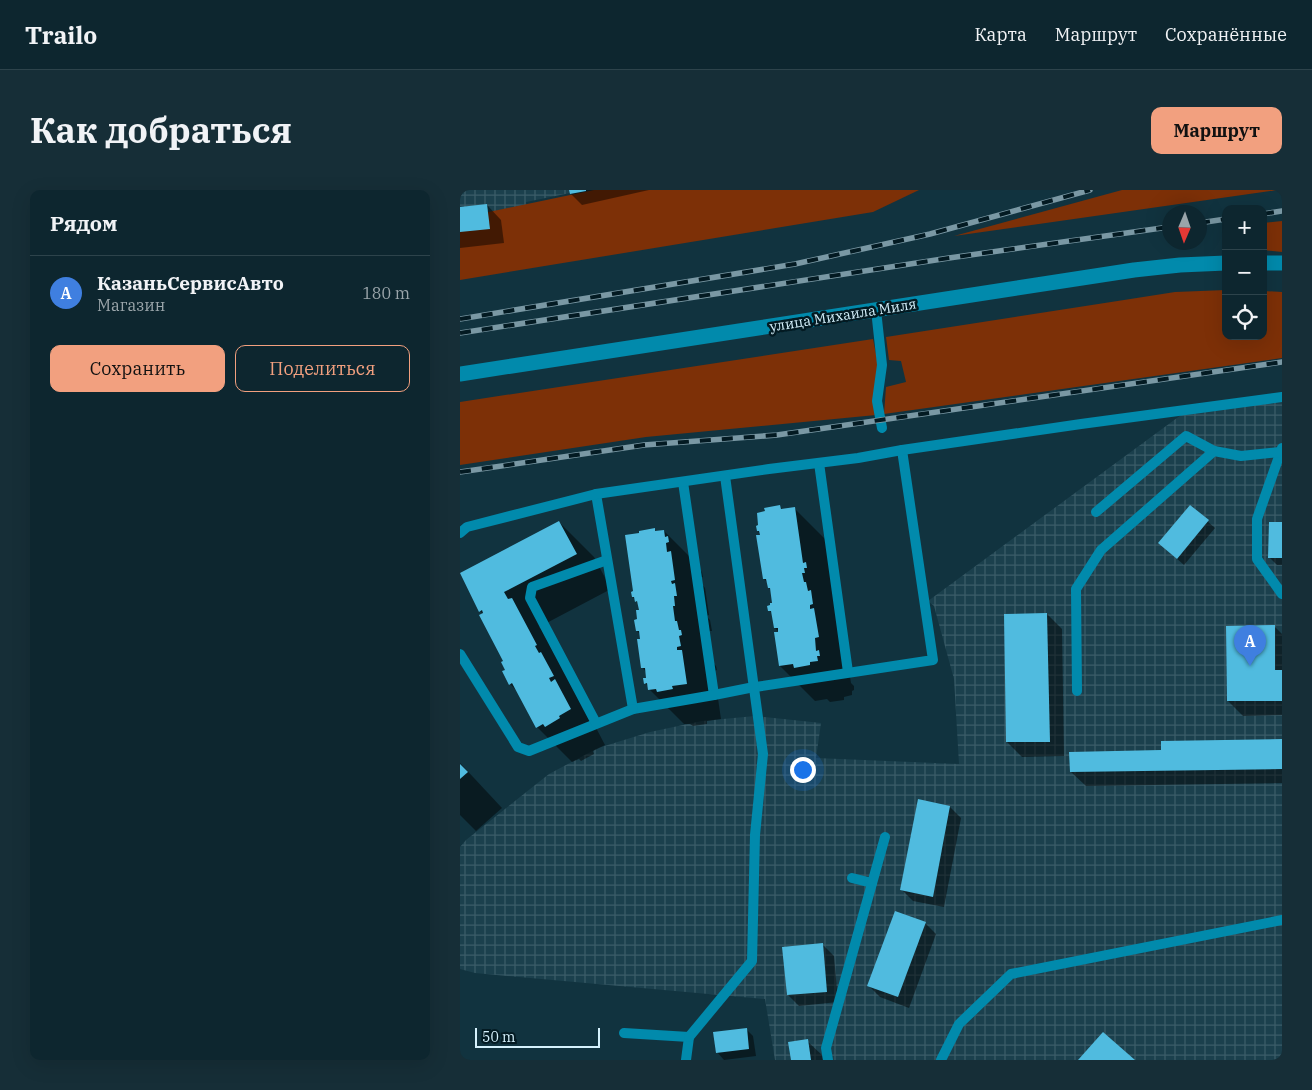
<!DOCTYPE html>
<html lang="ru">
<meta charset="utf-8">
<style>
:root{--surface:#0d262f;--page:#162e37;--text:#f1f3f6;--muted:#9aa5aa;--line:#2d434b;--accent:#f2a07f}
body{margin:0;font-family:"IBM Plex Serif",serif;background:var(--page);color:var(--text)}
.controls{position:absolute;right:15px;top:15px;display:grid;overflow:hidden;border-radius:10px;box-shadow:0 5px 20px #0002}
.controls button{width:45px;height:45px;display:grid;place-items:center;padding:0;border:0;border-bottom:1px solid var(--line);background:var(--surface);color:var(--text);font:25px sans-serif}
.compass{position:absolute;left:702px;top:15px;width:45px;height:45px;border-radius:50%;background:var(--surface);box-shadow:0 5px 20px #0002;rotate:182deg}
.scale{position:absolute;left:15px;bottom:12px;width:125px;box-sizing:border-box;padding-left:5px;border:2px solid #d5f1fc;border-top:0;font-size:14px;line-height:18px;white-space:nowrap;color:#d5f1fc;-webkit-text-stroke:4px #031a22;paint-order:stroke}
.you{position:absolute;left:342px;top:579px;width:18px;height:18px;margin:-12px;border:4px solid #fff;border-radius:50%;background:#1a73e8;box-shadow:0 0 0 8px #1a73e833}
.badge{display:grid;place-items:center;width:32px;height:32px;border-radius:50%;background:var(--accent);color:#fff;font-size:16px;font-weight:700}
.pin{position:absolute;translate:-50% -41px;filter:drop-shadow(0 1px 2px #0008)}
.pin::after{content:'';position:absolute;top:26px;width:18px;height:15px;background:inherit;clip-path:polygon(0 0,100% 0,50% 100%)}
.list{margin:0;padding:0;list-style:none}
h2{display:flex;justify-content:space-between;align-items:center;height:65px;margin:0;padding:0 20px;font-size:21px}
h2 small{font-size:16px;font-weight:400;color:var(--muted)}
.list li{display:grid;grid-template-columns:32px 1fr auto;gap:15px;align-items:center;box-sizing:border-box;height:75px;padding:0 20px;border-top:1px solid var(--line)}
.list b{display:block;font-size:19px;white-space:nowrap}
.list p{margin:0;font-size:16px;white-space:nowrap;color:var(--muted)}
.list em{font-size:16px;font-style:normal;color:var(--muted)}
.actions{display:flex;gap:10px;padding:15px 20px}
.actions a{flex:1;padding:11px 0;border:1px solid var(--accent);border-radius:10px;text-align:center;font-size:18px;color:var(--accent)}
.actions .main{background:var(--accent);color:#111}
.icon{flex:none;width:28px;height:28px;fill:none;stroke:currentColor;stroke-width:2;stroke-linecap:round;stroke-linejoin:round}
.map{position:relative;flex:none;width:822px;height:870px;overflow:hidden;border-radius:10px}
header{display:flex;align-items:center;gap:30px;box-sizing:border-box;height:70px;padding:0 25px;background:var(--surface);border-bottom:1px solid var(--line)}
header strong{font-size:24px}
nav{display:flex;gap:28px;margin-inline-start:auto;font-size:18px}
.intro{display:flex;align-items:center;justify-content:space-between;box-sizing:border-box;height:120px;padding:0 30px}
h1{margin:0;font-size:35px}
.button{padding:12px 22px;border-radius:10px;background:var(--accent);color:#111;font-size:18px;font-weight:700}
main{display:flex;gap:30px;padding:0 30px}
aside{flex:1;background:var(--surface);border-radius:10px;box-shadow:0 5px 20px #0002}
.map>svg:first-child{display:block}
</style>
<header>
<strong>Trailo</strong>
<nav><a>Карта</a><a>Маршрут</a><a>Сохранённые</a></nav>
</header>
<div class="intro"><h1>Как добраться</h1><a class="button">Маршрут</a></div>
<main>
<aside>
<h2>Рядом<small></small></h2>
<ul class="list">
<li><span class="badge" style="background:#3f7fe0">A</span><div><b>КазаньСервисАвто</b><p>Магазин</p></div><em>180 m</em></li>
</ul>
<div class="actions"><a class="main">Сохранить</a><a>Поделиться</a></div>
</aside>
<div class="map">
<svg width="822" height="870" viewBox="0 0 822 870">
<defs>
<pattern id="industrial-grid" width="8" height="8" patternUnits="userSpaceOnUse" patternTransform="scale(1.25)"><rect width="8" height="8" fill="#1b404d"/><path d="M0 4h8M4 0v8" fill="none" stroke="#3b5c68"/></pattern>
</defs>
<rect width="100%" height="100%" fill="#11333f"/>
<!-- industrial -->
<g fill="url(#industrial-grid)">
<polygon points="0,0 125,0 66,12 73,56 0,73"/>
<polygon points="822,210 822,870 315,870 305,809 15,783 0,779 0,657 6,650 89,584 138,558 190,542 242,531 295,526 361,533 356,568 499,574 494,489 474,416 468,411 721,225"/>
</g>
<!-- grass -->
<g fill="#7d3007">
<polygon points="134,0 459,0 413,22 0,90 0,28"/>
<polygon points="662,0 818,0 494,46"/>
<polygon points="822,31 822,62 803,60 803,33"/>
<polygon points="766,100 766,146 803,146 803,101 822,102 822,168 424,224 426,197 446,192 441,171 429,170 426,147 664,110 715,102"/>
<polygon points="413,149 418,174 416,225 186,247 0,275 0,212"/>
</g>
<!-- shadow -->
<g fill="#0007">
<polygon points="110,0 189,0 122,15 111,4"/>
<polygon points="27,15 41,30 44,53 0,58 0,18"/>
<polygon points="730,316 755,338 724,375 707,360"/>
<polygon points="320,317 323,320 334,318 369,353 391,493 394,496 394,500 392,501 392,505 384,507 384,510 370,512 367,509 355,511 320,476 316,443 320,443 315,438 313,424 310,421 314,414 311,400 309,398 308,393 304,389 301,346 298,341"/>
<polygon points="99,332 134,367 151,399 79,437 87,444 145,555 133,561 134,564 121,571 119,569 112,572 77,537 58,502 50,494 45,471 23,424 20,421"/>
<polygon points="822,333 822,375 817,375 809,367"/>
<polygon points="194,340 197,342 204,341 239,376 239,379 242,382 243,387 240,388 241,393 245,398 249,425 246,426 250,430 252,441 248,441 253,473 256,476 257,480 254,481 261,529 247,531 247,534 233,536 230,534 224,534 189,499 189,497 185,493 187,489 186,482 182,477 181,445 177,441 179,430 179,414 173,407"/>
<polygon points="587,424 602,439 604,566 562,567 547,552"/>
<polygon points="814,436 822,444 822,525 783,526 768,511"/>
<polygon points="822,551 822,593 626,596 611,582 703,561"/>
<polygon points="0,573 42,618 16,641 0,625"/>
<polygon points="490,617 501,628 484,717 453,711 442,700"/>
<polygon points="465,733 476,744 449,818 420,807 409,796"/>
<polygon points="363,755 374,766 378,812 339,816 328,805"/>
<polygon points="286,839 293,846 296,866 264,870 257,862"/>
<polygon points="347,851 362,865 363,870 332,870"/>
</g>
<!-- building -->
<g fill="#50bbdf">
<polygon points="109,0 126,0 126,1 110,4"/>
<polygon points="27,14 30,39 0,42 0,17"/>
<polygon points="320,315 321,319 335,317 343,373 346,372 347,378 344,378 345,383 342,383 344,392 346,392 348,401 351,400 353,414 350,415 350,419 354,418 359,447 355,448 356,461 359,460 360,466 357,466 358,471 350,472 350,475 334,478 333,474 319,476 314,442 318,442 318,438 314,438 311,421 308,421 307,416 310,415 310,413 312,413 310,398 308,398 306,389 303,389 296,345 300,345 299,341 297,341 296,336 298,335 297,323 305,321 304,318"/>
<polygon points="730,315 749,330 717,369 698,353"/>
<polygon points="99,331 117,364 44,402 48,409 52,408 77,455 75,456 79,463 81,462 94,486 89,488 91,492 95,489 111,519 99,526 100,528 85,537 83,534 76,538 52,493 49,495 42,481 45,480 41,472 43,471 19,425 23,423 22,420 19,422 0,383"/>
<polygon points="809,332 822,332 822,368 808,368"/>
<polygon points="195,338 195,341 204,340 205,347 208,346 209,352 206,353 207,362 211,361 215,390 211,391 212,394 215,393 217,406 214,406 215,416 213,416 215,431 217,431 219,440 221,440 222,445 219,446 221,456 217,457 217,460 222,460 227,494 212,496 213,499 197,502 196,499 188,500 187,493 184,494 183,488 186,488 185,478 181,478 177,449 180,449 179,441 176,441 174,430 177,429 176,420 179,420 177,411 175,412 174,407 172,407 171,402 173,401 165,345 179,343 179,341"/>
<polygon points="587,423 590,552 546,552 544,424"/>
<polygon points="815,435 815,480 822,480 822,511 767,511 766,436"/>
<polygon points="822,549 822,579 610,582 609,562 701,560 701,551"/>
<polygon points="0,574 8,582 0,589"/>
<polygon points="458,609 490,616 473,707 440,700"/>
<polygon points="435,721 466,732 438,807 407,796"/>
<polygon points="363,753 367,802 327,805 322,757"/>
<polygon points="287,838 289,859 256,863 253,842"/>
<polygon points="643,842 675,870 618,870"/>
<polygon points="348,849 351,870 331,870 328,852"/>
</g>
<g fill="none" stroke-linecap="round" stroke-linejoin="round">
<!-- lane -->
<g stroke="#018aac" stroke-width="10">
<polyline points="416,120 422,175 417,211 422,238"/>
<polyline points="822,258 797,329 797,369 822,404"/>
<polyline points="359,273 388,482"/>
<polyline points="223,292 254,505"/>
<polyline points="136,304 173,519 254,505 289,498 473,470 442,260"/>
<polyline points="636,322 726,246 754,261"/>
<polyline points="0,343 7,337 136,304 309,279 398,268 442,260 621,234 822,207"/>
<polyline points="0,464 58,557 69,561 173,519"/>
<polyline points="617,501 616,399 641,360 754,261 781,266 820,262"/>
<polyline points="136,533 70,408 72,397 147,370"/>
<polyline points="392,688 412,693"/>
<polyline points="164,843 229,847 226,870"/>
<polyline points="229,847 292,771 295,645 303,564 265,286"/>
<polyline points="368,870 366,858 425,647"/>
<polyline points="481,870 499,834 551,784 822,730"/>
</g>
<!-- secondary -->
<g stroke="#018aac" stroke-width="15">
<polyline points="803,73 822,73"/>
<polyline points="0,184 674,80 720,75 766,73"/>
</g>
<defs>
<g id="rail">
<polyline points="803,24 822,21"/>
<polyline points="739,33 766,29"/>
<polyline points="0,129 335,74 470,44 630,0"/>
<polyline points="0,143 489,68 709,37"/>
<polyline points="0,282 184,255 317,245 822,172"/>
</g>
</defs>
<!-- rail casing -->
<use href="#rail" stroke="#7a98a4" stroke-width="5.5"/>
<!-- rail -->
<use href="#rail" stroke="#031a22" stroke-width="4" stroke-dasharray="11" stroke-linecap="butt"/>
</g>
<g text-anchor="middle" dominant-baseline="central" stroke-width="5" stroke-linejoin="round" paint-order="stroke">
<!-- street labels -->
<g font-size="14" fill="#d5f1fc" stroke="#031a22">
<text transform="translate(383 125) rotate(-9)">улица Михаила Миля</text>
</g>
</g>
</svg>
<div class="controls">
<button>+</button>
<button>−</button>
<button><svg class="icon" aria-label="locate" viewBox="0 0 24 24"><circle cx="12" cy="12" r="6"/><path d="M12 2v4M12 18v4M2 12h4M18 12h4"/></svg></button>
</div>
<svg class="compass" viewBox="-18 -18 36 36"><path d="M0-13l5 13h-10z" fill="#e53935"/><path d="M0 13l5-13h-10z" fill="#9aa5aa"/></svg>
<div class="scale">50 m</div>
<div class="you"></div>
<div class="pin badge" style="left:790px;top:476px;background:#3f7fe0">A</div>
</div>
</main>
